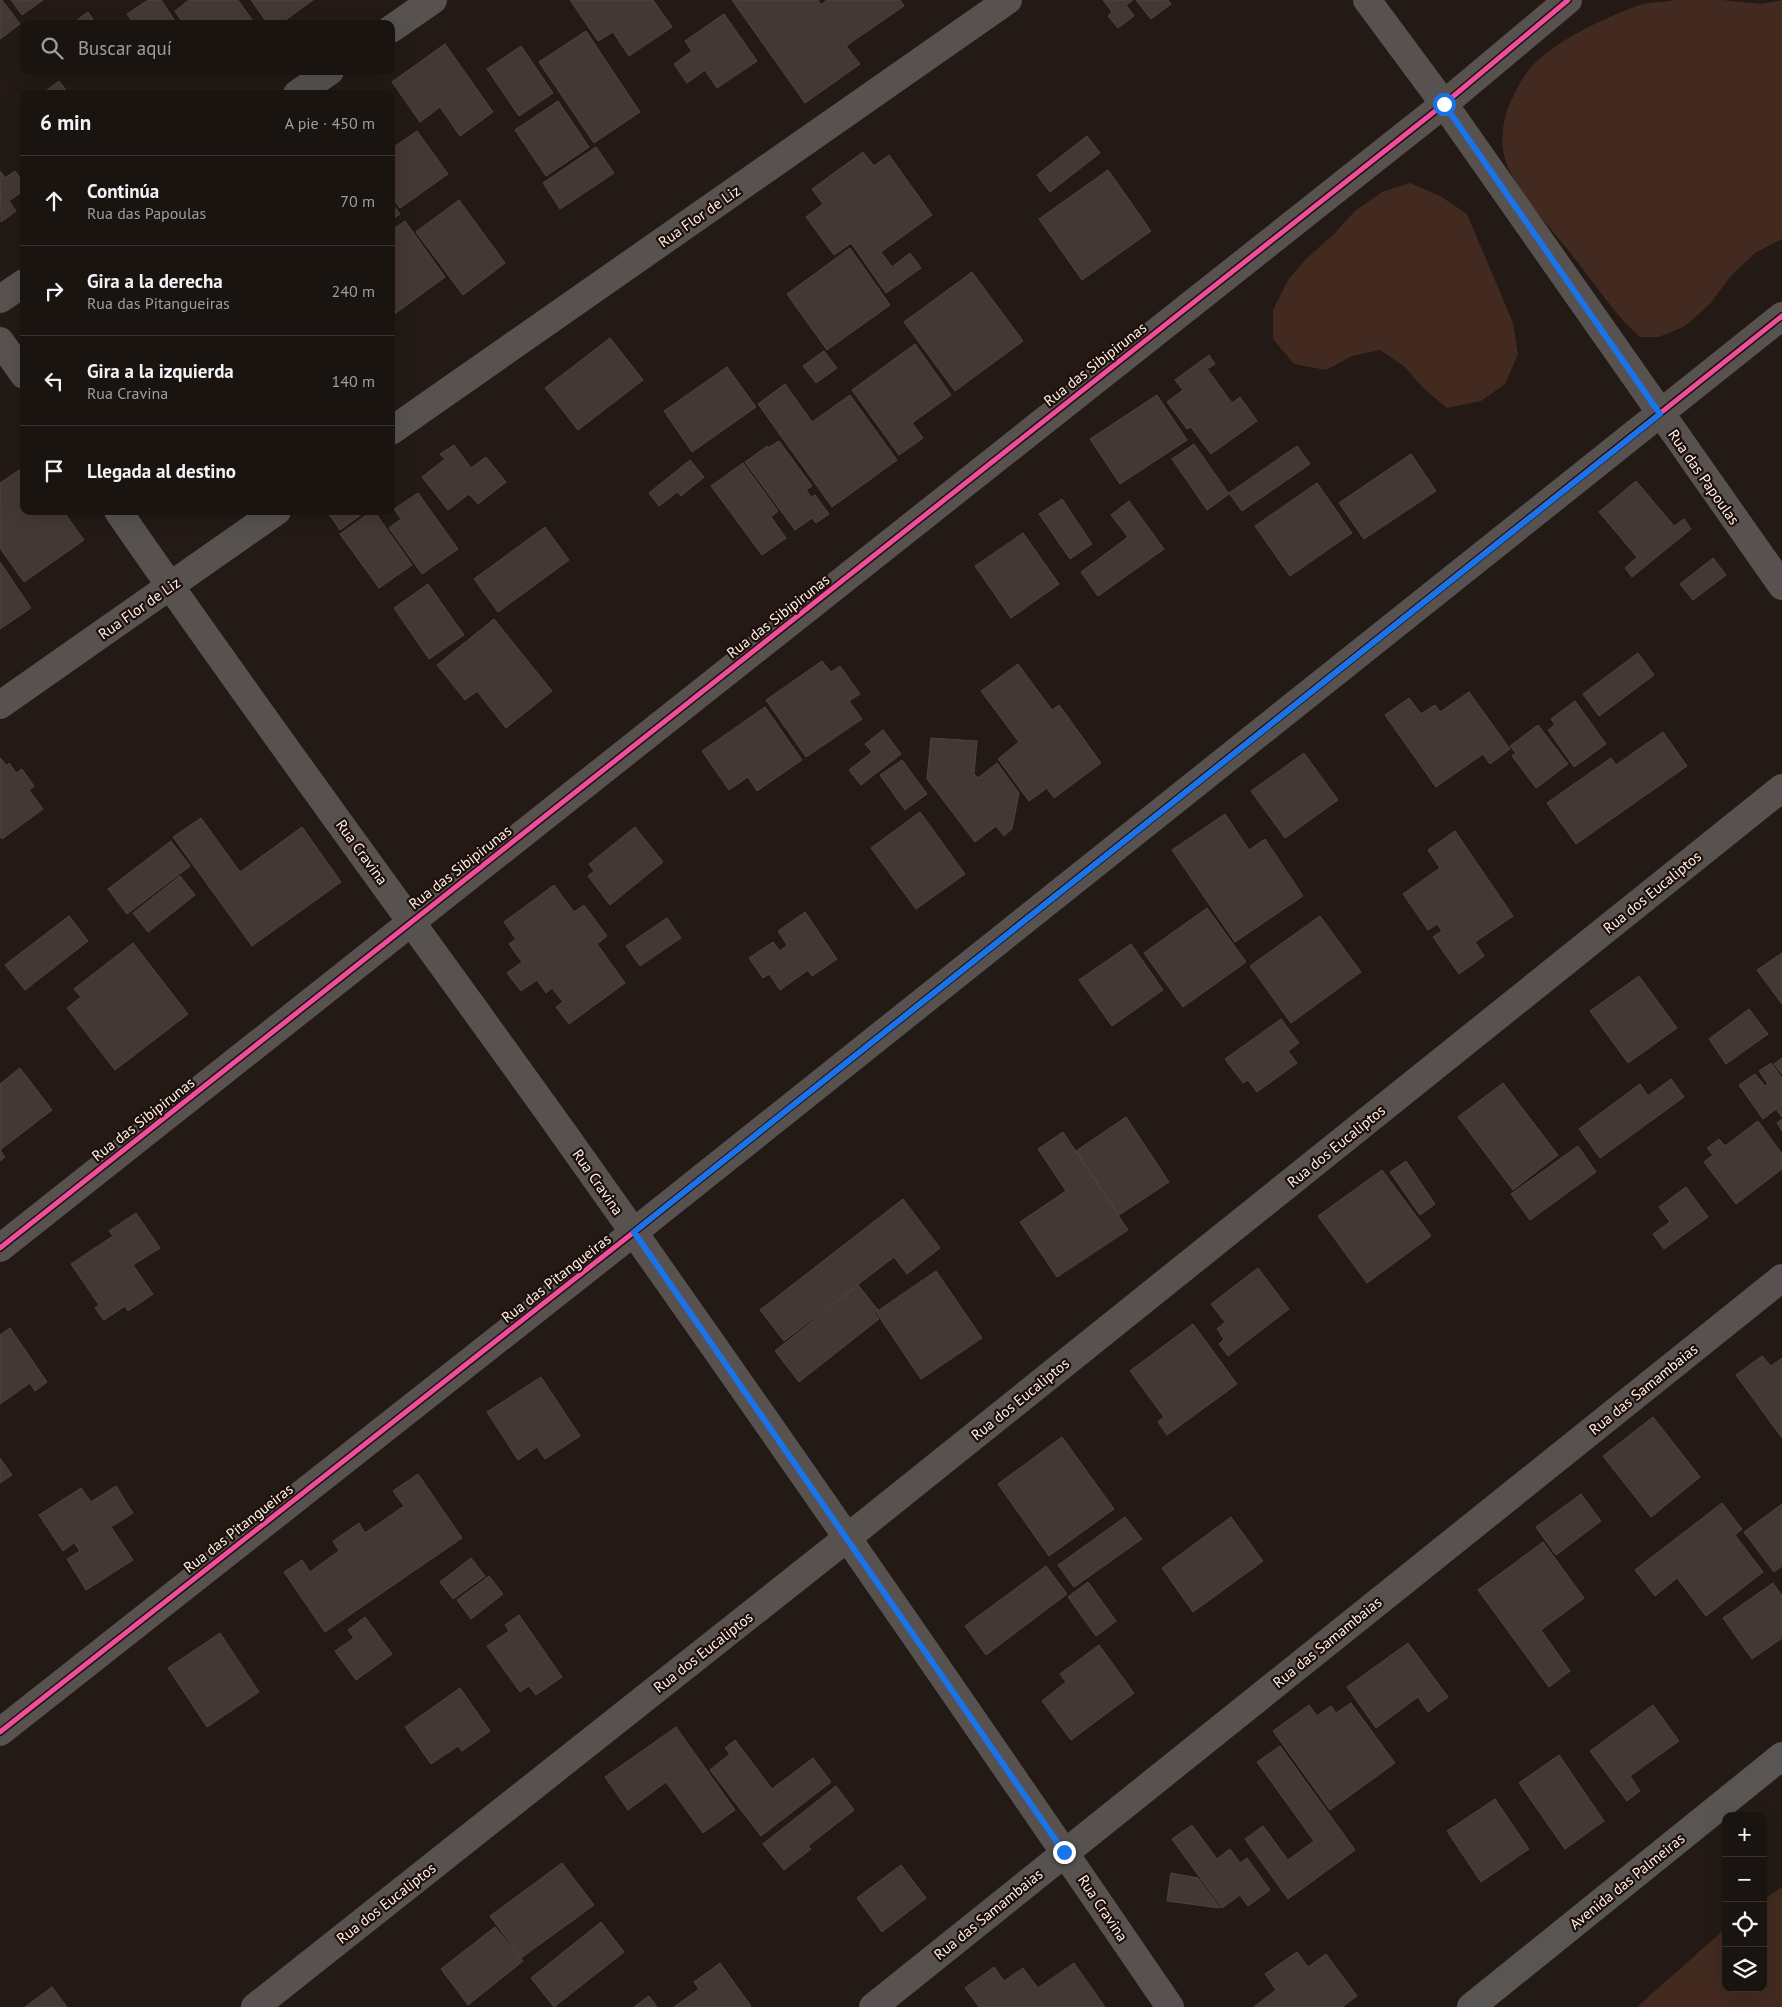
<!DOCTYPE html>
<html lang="es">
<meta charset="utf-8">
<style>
:root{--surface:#1a1410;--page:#231d19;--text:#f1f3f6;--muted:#9f9e9f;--line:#383330}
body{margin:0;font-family:"PT Sans",sans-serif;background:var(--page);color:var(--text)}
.controls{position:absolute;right:15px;bottom:15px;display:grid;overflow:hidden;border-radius:10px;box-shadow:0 5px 20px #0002}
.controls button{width:45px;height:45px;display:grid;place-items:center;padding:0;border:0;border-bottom:1px solid var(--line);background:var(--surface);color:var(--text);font:25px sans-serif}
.stop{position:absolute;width:15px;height:15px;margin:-11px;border:4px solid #1a73e8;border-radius:50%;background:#fff}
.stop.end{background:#1a73e8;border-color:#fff;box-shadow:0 1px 5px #0008}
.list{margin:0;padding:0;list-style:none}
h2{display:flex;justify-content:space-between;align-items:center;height:65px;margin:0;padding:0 20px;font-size:21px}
h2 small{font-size:16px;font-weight:400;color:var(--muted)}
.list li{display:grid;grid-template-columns:32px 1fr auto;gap:15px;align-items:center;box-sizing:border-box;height:90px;padding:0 20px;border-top:1px solid var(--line)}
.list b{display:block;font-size:19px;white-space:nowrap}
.list p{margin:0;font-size:16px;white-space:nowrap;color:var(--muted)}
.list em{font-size:16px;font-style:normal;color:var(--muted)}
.icon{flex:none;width:28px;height:28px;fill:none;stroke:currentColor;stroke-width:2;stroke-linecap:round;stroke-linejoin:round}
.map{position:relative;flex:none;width:1782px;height:2007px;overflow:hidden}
.search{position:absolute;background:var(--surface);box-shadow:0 5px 20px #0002;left:20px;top:20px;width:375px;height:55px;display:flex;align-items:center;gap:12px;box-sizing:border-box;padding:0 18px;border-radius:10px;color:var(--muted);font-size:19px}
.panel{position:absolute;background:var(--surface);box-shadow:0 5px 20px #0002;left:20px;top:90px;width:375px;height:425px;border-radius:10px}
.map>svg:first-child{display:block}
</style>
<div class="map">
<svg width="1782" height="2007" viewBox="0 0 1782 2007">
<rect width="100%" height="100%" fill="#231a16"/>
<!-- green -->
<g fill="#422a20">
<path d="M1675,0H1722L1761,4L1782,0V239L1755,253L1730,277L1710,304L1685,326L1659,337H1640C1612,312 1592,279 1568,250C1547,223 1522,199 1508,167C1500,148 1501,127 1508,108C1515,92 1523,75 1535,63C1561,38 1605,18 1637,6C1649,1 1663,3 1675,0Z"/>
<polygon points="1410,183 1440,196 1467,214 1513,323 1518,354 1505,384 1481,401 1447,408 1424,389 1405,367 1380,350 1352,356 1326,370 1294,364 1273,339 1273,310 1288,280 1307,258 1334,234 1355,211 1382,192"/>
<polygon points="1782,1887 1782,2007 1637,2007 1726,1928 1726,1988 1763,1988 1763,1900"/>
</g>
<!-- building -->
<g fill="#443834" stroke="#4d4541">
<polygon points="0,0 2,0 20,24 0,39"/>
<polygon points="11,0 43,0 22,15"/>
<polygon points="148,0 161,0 177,24 134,24 127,14"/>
<polygon points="189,0 238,0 255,24 184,24 175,11"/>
<polygon points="251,0 313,0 280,24 268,24"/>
<polygon points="570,0 653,0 672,27 629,56 613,32 598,41"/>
<polygon points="732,0 818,0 821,5 827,0 900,0 904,6 846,46 860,64 805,103"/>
<polygon points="1103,0 1133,0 1126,5 1134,16 1118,28 1108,16 1112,12"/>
<polygon points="1136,0 1168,0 1171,4 1151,19"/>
<polygon points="88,12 96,24 72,24"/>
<polygon points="724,14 757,61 717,88 705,70 687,83 674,64 692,51 685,41"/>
<polygon points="586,31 640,112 594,143 539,62"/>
<polygon points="445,44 493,112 460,136 440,107 420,122 392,82"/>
<polygon points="521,46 553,93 519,116 487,69"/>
<polygon points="59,81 69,94 42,94"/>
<polygon points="558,101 589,147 546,176 515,130"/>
<polygon points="417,131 448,174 400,208 391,196 391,149"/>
<polygon points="1087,136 1100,153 1050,192 1037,175"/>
<polygon points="596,147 614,173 560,209 543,183"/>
<polygon points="863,152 874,166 889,155 932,215 881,252 892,267 910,253 921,268 886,293 851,243 834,255 806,217 823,204 812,189"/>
<polygon points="1108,170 1151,231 1082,280 1039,219"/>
<polygon points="0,171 5,178 15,171 24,183 24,190 9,201 16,211 1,222"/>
<polygon points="459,200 505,263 463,295 416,232"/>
<polygon points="391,202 400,214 391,220"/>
<polygon points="405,221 445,277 393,315 391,312 391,231"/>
<polygon points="850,248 890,305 827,350 787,294"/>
<polygon points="972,272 1023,341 955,391 904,322"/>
<polygon points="610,338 643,380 578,430 545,388"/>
<polygon points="915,344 951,395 912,423 923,438 899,455 852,390"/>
<polygon points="824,351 837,368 816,383 803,366"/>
<polygon points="1209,355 1215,364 1207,369 1232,403 1240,397 1257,421 1211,454 1191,427 1187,429 1167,402 1183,390 1175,380"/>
<polygon points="727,367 756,407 692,452 664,411"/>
<polygon points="785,384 812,422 850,395 897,460 832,507 758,404"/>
<polygon points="1157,395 1187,440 1120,484 1090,439"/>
<polygon points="779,441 812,486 806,490 811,497 815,495 829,514 816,523 812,518 795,530 745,462 767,446 768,448"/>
<polygon points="1194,444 1229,494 1207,510 1172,459"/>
<polygon points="454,445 471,468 486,457 506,482 478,504 469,494 448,510 422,477 445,459 440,454"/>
<polygon points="1297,446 1310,464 1242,511 1229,493"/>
<polygon points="1411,454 1436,491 1364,539 1339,503"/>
<polygon points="690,460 704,477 681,496 677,492 659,506 649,493"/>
<polygon points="743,463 778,511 771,517 786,538 762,555 711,486"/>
<polygon points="24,467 24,511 63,511 84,540 24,582 0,548 0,483"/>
<polygon points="1636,481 1674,526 1684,519 1691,529 1632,577 1625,568 1637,557 1599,512"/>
<polygon points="1317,483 1352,533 1290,576 1255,526"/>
<polygon points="418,493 458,549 422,574 389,528 401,519 394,509"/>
<polygon points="1062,499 1092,544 1070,559 1039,514"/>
<polygon points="1129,501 1164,549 1098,596 1081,572 1128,537 1111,515"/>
<polygon points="327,511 366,511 340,530"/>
<polygon points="372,511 374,511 412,565 379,588 340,534"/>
<polygon points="545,527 569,560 498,612 474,579"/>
<polygon points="1023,533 1059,584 1011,618 975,566"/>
<polygon points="1713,558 1726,575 1693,600 1680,584"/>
<polygon points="0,562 31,608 0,629"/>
<polygon points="428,584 464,635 429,659 394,608"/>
<polygon points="494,619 552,691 506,728 477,691 465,700 437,665"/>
<polygon points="1638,653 1654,675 1599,716 1583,694"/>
<polygon points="822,661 831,672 840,666 860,694 849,701 862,719 806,757 766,700"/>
<polygon points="1018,664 1052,710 1059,705 1101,763 1054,798 1047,788 1029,801 998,759 1019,742 981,691"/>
<polygon points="1469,692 1510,749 1490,764 1483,754 1436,787 1385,715 1409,698 1421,714 1435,705 1440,712"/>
<polygon points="1575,701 1606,744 1574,767 1548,730 1555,725 1551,719"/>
<polygon points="765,707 802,760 757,791 748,777 729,790 702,751"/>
<polygon points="1538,725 1568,764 1536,788 1512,756 1516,753 1510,746"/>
<polygon points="883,730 901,754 861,785 849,770 872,752 865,744"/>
<polygon points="1663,732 1687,766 1576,844 1547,803 1611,758 1616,765"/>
<polygon points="931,738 977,741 974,774 978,778 997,763 1019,793 1012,829 1004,836 996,826 975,842 927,779"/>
<polygon points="1304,753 1338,800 1285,838 1251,791"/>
<polygon points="0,758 7,766 9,763 16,773 22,769 34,786 29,790 43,809 2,839 0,836"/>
<polygon points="902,760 927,794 905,810 880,775"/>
<polygon points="920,812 965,874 916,909 871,848"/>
<polygon points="1225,814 1249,850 1265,839 1303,896 1235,942 1172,850"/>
<polygon points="201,818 240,872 302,827 341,882 252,946 173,837"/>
<polygon points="635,827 663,862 610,905 588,876 594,871 589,864"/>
<polygon points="1455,831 1513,916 1475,942 1484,956 1459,974 1433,937 1442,931 1437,924 1428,930 1403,894 1440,868 1428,850"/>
<polygon points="171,841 190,866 127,914 108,889"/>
<polygon points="180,876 195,895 148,932 133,913"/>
<polygon points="554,885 574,912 584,905 607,936 597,944 625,983 569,1024 556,1007 563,1002 552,988 546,993 537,980 521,991 507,973 522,962 509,944 516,939 504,922"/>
<polygon points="1207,908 1246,962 1183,1007 1144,953"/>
<polygon points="805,912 837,959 812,976 808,970 780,990 769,974 763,978 749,958 773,942 780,951 787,945 778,931"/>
<polygon points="69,916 88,941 25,990 5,965"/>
<polygon points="1320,916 1361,972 1291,1023 1250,966"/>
<polygon points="667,918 681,938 640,966 626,946"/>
<polygon points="133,943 188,1014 115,1070 67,1008 81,997 74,989"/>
<polygon points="1131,944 1163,990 1112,1026 1079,980"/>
<polygon points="1782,953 1782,1004 1757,970"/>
<polygon points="1639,976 1677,1028 1628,1063 1590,1011"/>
<polygon points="1749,1009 1768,1034 1726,1064 1709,1039"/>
<polygon points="1281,1019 1299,1043 1288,1051 1297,1063 1257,1092 1248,1080 1243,1083 1225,1059"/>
<polygon points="1782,1058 1782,1074 1774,1064"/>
<polygon points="1771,1063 1782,1078 1782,1117 1776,1109 1763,1119 1739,1085 1755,1074 1765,1086 1768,1084 1759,1071"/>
<polygon points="20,1068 52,1110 0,1150 5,1157 0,1161 0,1084"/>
<polygon points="1671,1079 1684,1097 1600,1158 1579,1129 1640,1084 1648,1096"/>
<polygon points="1503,1083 1558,1155 1513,1190 1458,1117"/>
<polygon points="1126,1117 1169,1182 1119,1215 1076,1151"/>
<polygon points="1782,1119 1782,1131 1777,1123"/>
<polygon points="1758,1121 1782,1154 1782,1169 1736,1204 1704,1162 1713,1155 1707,1148 1719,1139 1725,1146"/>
<polygon points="1063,1132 1128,1230 1057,1277 1020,1222 1066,1191 1038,1149"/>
<polygon points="1578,1146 1596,1172 1530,1220 1511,1194"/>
<polygon points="1406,1161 1435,1204 1420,1215 1390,1172"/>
<polygon points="1382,1170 1431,1236 1367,1283 1318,1216"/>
<polygon points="1686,1187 1708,1217 1664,1249 1653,1234 1670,1222 1659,1207"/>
<polygon points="903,1199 940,1248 907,1274 894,1257 784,1341 760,1310"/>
<polygon points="136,1213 160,1248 133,1265 153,1294 128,1311 125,1306 104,1320 95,1308 99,1305 71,1264 113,1236 109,1231"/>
<polygon points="1258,1268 1289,1309 1228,1356 1219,1344 1224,1339 1217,1329 1225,1322 1211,1304"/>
<polygon points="936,1271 982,1338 921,1379 876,1312"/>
<polygon points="858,1285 878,1310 874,1313 879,1319 799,1382 775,1351"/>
<polygon points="1193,1324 1237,1384 1167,1435 1158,1422 1164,1417 1130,1371"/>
<polygon points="10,1328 47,1382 35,1391 30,1383 0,1404 0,1335"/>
<polygon points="1762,1356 1771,1366 1782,1358 1782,1438 1736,1375"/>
<polygon points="541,1377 580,1436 545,1459 537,1447 518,1460 487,1412"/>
<polygon points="1653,1417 1700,1477 1651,1517 1603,1456"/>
<polygon points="1062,1437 1114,1509 1049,1556 998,1484"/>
<polygon points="0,1458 12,1475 0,1483"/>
<polygon points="418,1474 462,1538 325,1632 284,1572 302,1560 310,1572 339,1551 333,1541 359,1523 365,1533 404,1506 393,1491"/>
<polygon points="116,1486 133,1513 111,1527 133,1560 86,1590 67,1559 80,1551 74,1543 63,1551 39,1515 81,1488 91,1502"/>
<polygon points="1581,1494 1601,1521 1556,1555 1536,1527"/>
<polygon points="1722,1503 1742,1529 1735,1535 1763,1572 1706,1616 1677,1578 1655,1596 1635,1570"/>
<polygon points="1782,1504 1782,1566 1774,1572 1744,1532"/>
<polygon points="1125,1517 1142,1539 1074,1587 1058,1565"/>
<polygon points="1231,1517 1263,1561 1193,1612 1162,1568"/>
<polygon points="1543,1542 1584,1598 1541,1630 1570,1671 1549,1687 1478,1590"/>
<polygon points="471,1558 485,1576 453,1599 440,1582"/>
<polygon points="1046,1566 1067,1594 986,1655 965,1626"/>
<polygon points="489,1576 503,1594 471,1619 457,1600"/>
<polygon points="1088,1582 1116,1621 1096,1636 1068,1597"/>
<polygon points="1773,1583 1782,1596 1782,1638 1752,1659 1723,1618"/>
<polygon points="519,1615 562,1677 536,1695 529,1686 520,1692 487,1646 509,1631 505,1625"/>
<polygon points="365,1617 392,1654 356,1680 335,1651 354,1638 348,1630"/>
<polygon points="220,1633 259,1692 207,1727 168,1668"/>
<polygon points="1408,1643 1448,1697 1428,1712 1418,1697 1376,1728 1347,1687"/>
<polygon points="1099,1645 1134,1693 1071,1740 1042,1701 1066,1682 1060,1674"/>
<polygon points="460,1688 490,1731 462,1751 458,1746 431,1764 405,1727"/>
<polygon points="1351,1703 1395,1763 1330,1810 1273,1731 1309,1705 1317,1716 1331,1706 1336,1713"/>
<polygon points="1653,1705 1679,1741 1630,1776 1640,1791 1627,1801 1590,1751"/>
<polygon points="676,1727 735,1810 703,1833 666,1782 628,1810 605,1777"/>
<polygon points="735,1740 772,1789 813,1758 831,1782 761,1836 710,1770 730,1754 725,1748"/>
<polygon points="1280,1746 1355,1850 1288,1899 1245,1839 1263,1826 1288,1860 1314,1841 1257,1762"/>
<polygon points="1559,1755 1604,1821 1565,1849 1519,1783"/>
<polygon points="836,1786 854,1810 808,1846 811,1849 784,1870 763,1844"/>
<polygon points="1495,1799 1529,1849 1481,1882 1447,1831"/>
<polygon points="1192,1825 1217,1859 1230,1849 1240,1863 1247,1858 1270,1890 1248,1906 1240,1895 1222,1908 1172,1839"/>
<polygon points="562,1863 594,1905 521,1958 490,1916"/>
<polygon points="901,1865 926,1898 882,1932 857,1898"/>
<polygon points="1171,1873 1198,1878 1220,1908 1167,1901"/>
<polygon points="601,1922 624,1952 554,2007 531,1978"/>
<polygon points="495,1927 523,1961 468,2005 441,1969"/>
<polygon points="1297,1952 1308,1967 1326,1954 1357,1996 1342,2007 1254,2007 1276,1990 1265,1974"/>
<polygon points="720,1963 751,2006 749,2007 674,2007 699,1989 694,1982"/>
<polygon points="1074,1963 1105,2007 979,2007 965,1988 994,1967 1004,1981 1023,1968 1038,1988"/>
<polygon points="52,1987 67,2007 25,2007"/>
<polygon points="649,1996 657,2007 634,2007"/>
</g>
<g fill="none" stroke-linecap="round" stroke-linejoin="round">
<!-- street -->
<g stroke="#575250" stroke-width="28">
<polyline points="1367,0 1444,104 1782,586"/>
<polyline points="391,29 433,0"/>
<polyline points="297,94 330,71"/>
<polyline points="0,299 24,283"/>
<polyline points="0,341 24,375"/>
<polyline points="391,431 1008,0"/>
<path d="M118,511C262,720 414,924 562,1131C768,1421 970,1714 1170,2007"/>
<polyline points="0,705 277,511"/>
<polyline points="0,1248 1444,104 1568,0"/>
<polyline points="0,1732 634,1232 1782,316"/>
<polyline points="255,2007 847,1538 1782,788"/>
<polyline points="873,2007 1782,1278"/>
</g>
<!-- secondary -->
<polyline stroke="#595552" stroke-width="28" points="1471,2007 1782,1756"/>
<defs>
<g id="cycleway">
<polyline points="0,1248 1444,104 1568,0"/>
<polyline points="0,1732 634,1232 1782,316"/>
</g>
</defs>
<!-- cycleway casing -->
<use href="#cycleway" stroke="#1f0f09" stroke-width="8"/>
<!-- cycleway -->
<use href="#cycleway" stroke="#ef4d9e" stroke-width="5"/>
</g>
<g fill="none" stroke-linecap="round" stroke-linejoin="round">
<!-- route -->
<polyline stroke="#1a73e8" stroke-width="6" points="1064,1852 634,1232 1660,414 1444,104"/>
</g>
<g text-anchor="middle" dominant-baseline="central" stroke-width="4.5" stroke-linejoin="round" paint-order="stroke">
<!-- street labels -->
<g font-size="15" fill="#fdf1ec" stroke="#1f0f09">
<text transform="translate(699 216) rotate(-35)">Rua Flor de Liz</text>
<text transform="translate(1095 364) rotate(-38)">Rua das Sibipirunas</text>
<text transform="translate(1704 477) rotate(55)">Rua das Papoulas</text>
<text transform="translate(139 608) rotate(-35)">Rua Flor de Liz</text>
<text transform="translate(778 616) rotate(-38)">Rua das Sibipirunas</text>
<text transform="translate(362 852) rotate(54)">Rua Cravina</text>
<text transform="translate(460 867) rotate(-38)">Rua das Sibipirunas</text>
<text transform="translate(1652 892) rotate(-39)">Rua dos Eucaliptos</text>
<text transform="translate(143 1119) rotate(-38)">Rua das Sibipirunas</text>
<text transform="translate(1336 1146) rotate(-39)">Rua dos Eucaliptos</text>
<text transform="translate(598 1182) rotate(55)">Rua Cravina</text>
<text transform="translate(556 1278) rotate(-38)">Rua das Pitangueiras</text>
<text transform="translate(1643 1389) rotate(-39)">Rua das Samambaias</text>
<text transform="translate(1020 1399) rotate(-39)">Rua dos Eucaliptos</text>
<text transform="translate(238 1528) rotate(-38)">Rua das Pitangueiras</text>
<text transform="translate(1327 1642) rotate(-39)">Rua das Samambaias</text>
<text transform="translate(703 1652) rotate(-38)">Rua dos Eucaliptos</text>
<text transform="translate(1627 1881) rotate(-39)">Avenida das Palmeiras</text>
<text transform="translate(386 1903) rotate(-38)">Rua dos Eucaliptos</text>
<text transform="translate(1103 1908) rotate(56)">Rua Cravina</text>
<text transform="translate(988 1914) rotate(-39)">Rua das Samambaias</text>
</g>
</g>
</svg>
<div class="controls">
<button>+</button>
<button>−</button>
<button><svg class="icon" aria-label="locate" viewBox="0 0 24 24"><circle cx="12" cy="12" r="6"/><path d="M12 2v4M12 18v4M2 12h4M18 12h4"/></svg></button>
<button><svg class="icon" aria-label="layers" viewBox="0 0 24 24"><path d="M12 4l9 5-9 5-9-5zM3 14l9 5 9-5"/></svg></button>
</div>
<div class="stop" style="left:1444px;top:104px"></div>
<div class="stop end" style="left:1064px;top:1852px"></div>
<div class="search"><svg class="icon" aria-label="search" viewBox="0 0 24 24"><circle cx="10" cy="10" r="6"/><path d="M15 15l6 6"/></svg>Buscar aquí</div>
<section class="panel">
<h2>6 min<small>A pie · 450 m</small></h2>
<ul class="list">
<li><svg class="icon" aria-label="ahead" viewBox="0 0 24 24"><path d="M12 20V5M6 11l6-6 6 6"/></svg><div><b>Continúa</b><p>Rua das Papoulas</p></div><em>70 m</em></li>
<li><svg class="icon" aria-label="right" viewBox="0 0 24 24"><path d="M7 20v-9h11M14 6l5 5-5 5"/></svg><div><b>Gira a la derecha</b><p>Rua das Pitangueiras</p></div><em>240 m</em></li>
<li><svg class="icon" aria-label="left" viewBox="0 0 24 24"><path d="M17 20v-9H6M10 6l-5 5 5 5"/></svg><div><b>Gira a la izquierda</b><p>Rua Cravina</p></div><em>140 m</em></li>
<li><svg class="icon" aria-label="arrive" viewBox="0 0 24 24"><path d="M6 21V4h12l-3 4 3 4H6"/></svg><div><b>Llegada al destino</b></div></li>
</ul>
</section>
</div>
